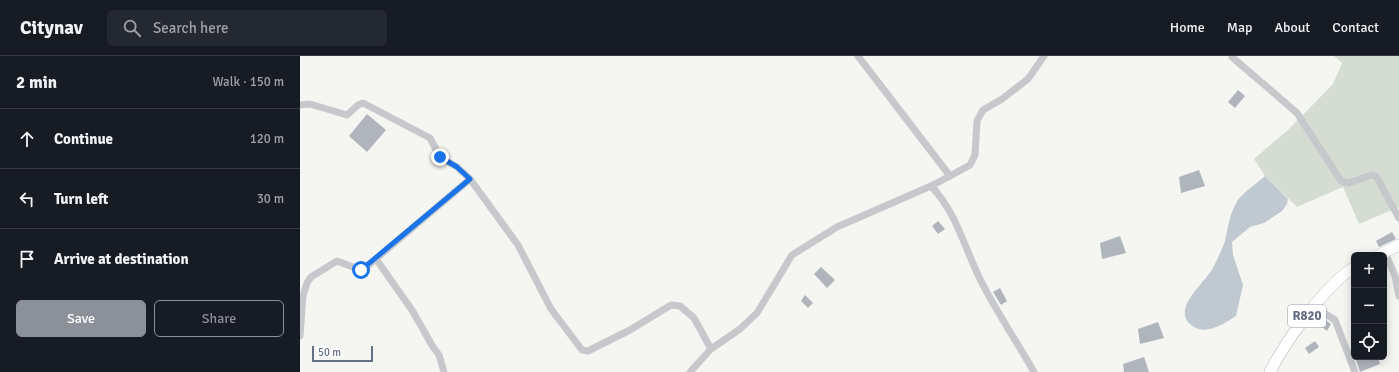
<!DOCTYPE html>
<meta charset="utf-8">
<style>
:root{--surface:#171b24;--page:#242831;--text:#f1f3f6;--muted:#9ea1a6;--line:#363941;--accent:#8c9099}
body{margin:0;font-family:Signika,sans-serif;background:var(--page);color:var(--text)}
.controls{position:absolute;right:12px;bottom:12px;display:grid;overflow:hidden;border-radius:6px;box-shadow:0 2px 10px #0003}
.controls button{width:36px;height:36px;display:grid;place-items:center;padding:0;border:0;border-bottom:1px solid var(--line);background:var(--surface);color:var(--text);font:20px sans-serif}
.scale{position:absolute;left:12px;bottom:10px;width:61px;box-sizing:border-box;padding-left:4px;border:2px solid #646f84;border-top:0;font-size:11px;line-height:14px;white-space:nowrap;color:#646f84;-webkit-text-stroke:3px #fff;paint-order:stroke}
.stop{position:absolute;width:12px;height:12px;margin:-9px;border:3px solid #1a73e8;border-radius:50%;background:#fff}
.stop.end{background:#1a73e8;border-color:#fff;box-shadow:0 1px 4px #0008}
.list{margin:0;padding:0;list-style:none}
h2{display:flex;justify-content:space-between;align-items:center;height:52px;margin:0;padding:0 16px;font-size:17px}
h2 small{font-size:13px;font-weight:400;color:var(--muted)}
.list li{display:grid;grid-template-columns:26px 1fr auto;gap:12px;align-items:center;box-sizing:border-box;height:60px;padding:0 16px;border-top:1px solid var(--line)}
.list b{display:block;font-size:15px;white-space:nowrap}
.list em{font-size:13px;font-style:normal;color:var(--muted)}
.actions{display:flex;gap:8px;padding:12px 16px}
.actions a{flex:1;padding:9px 0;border:1px solid var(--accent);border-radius:6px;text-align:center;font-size:14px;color:var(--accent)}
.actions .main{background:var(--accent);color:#fff}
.icon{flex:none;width:22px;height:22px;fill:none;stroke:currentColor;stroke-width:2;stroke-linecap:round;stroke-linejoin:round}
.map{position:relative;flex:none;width:1099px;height:316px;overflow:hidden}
header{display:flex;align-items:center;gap:24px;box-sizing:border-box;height:56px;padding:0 20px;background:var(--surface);border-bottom:1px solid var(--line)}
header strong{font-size:19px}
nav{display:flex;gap:22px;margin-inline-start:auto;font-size:14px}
.search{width:280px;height:36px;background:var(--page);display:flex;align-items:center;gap:10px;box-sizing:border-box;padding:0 14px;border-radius:6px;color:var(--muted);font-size:15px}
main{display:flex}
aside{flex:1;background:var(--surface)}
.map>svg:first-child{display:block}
</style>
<header>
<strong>Citynav</strong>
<div class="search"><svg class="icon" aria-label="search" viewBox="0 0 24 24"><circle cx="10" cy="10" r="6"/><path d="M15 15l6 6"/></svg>Search here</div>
<nav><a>Home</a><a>Map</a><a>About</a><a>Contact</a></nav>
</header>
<main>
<aside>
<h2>2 min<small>Walk · 150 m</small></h2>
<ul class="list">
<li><svg class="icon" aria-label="ahead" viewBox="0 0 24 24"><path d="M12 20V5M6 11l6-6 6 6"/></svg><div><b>Continue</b></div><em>120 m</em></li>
<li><svg class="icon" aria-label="left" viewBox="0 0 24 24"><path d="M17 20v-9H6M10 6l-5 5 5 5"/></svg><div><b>Turn left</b></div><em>30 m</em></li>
<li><svg class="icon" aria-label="arrive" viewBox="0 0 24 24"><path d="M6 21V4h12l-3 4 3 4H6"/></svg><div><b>Arrive at destination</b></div></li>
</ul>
<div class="actions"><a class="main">Save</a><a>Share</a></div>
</aside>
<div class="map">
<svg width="1099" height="316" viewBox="0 0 1099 316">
<rect width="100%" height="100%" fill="#f5f6f2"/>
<!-- green -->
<polygon fill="#d5ddd3" points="1034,0 1099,0 1099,151 1059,168 1043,131 997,151 965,120 954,103 989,73 1033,28 1042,7"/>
<!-- water -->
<path fill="#c1c9d0" d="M965,120L988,143L987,148L982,155L964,167L950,171L932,186L933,199L943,229L936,260C925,267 909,278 896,272C865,256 907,226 914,210C918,202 922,193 925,185C928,171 930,156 938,144C945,135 956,128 965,120Z"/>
<!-- building -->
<g fill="#b0b5bc">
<polygon points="938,34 945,40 935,52 928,46"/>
<polygon points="67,58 86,74 67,96 49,80"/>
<polygon points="899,114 905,130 881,137 879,121"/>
<polygon points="638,165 645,173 638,178 632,170"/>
<polygon points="1092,176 1096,183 1079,191 1076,185"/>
<polygon points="820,180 826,197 802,203 800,187"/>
<polygon points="521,211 535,224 527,232 514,218"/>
<polygon points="700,232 707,245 701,249 693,236"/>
<polygon points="505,239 513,247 508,252 501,245"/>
<polygon points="1020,260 1031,268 1027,275 1015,266"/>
<polygon points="858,266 864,282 840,288 838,273"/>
<polygon points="1015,285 1019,291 1009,298 1005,292"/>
<polygon points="844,301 849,316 824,316 823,308"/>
<polygon points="1055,301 1078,301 1080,308 1060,316"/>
</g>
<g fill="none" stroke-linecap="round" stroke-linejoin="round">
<defs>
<g id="primary">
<polyline points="1079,199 1099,189"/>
<path d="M970,316C984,288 1027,226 1054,212"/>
</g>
</defs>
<!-- primary casing -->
<use href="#primary" stroke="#b6b9be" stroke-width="12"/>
<!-- minor -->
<g stroke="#c6c8cc" stroke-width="7">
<path d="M558,0L650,120L631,130C656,156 664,190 679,221C695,254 716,284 734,316"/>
<polyline points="932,1 997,57 1041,125 1049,127 1072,119 1076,120 1099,162"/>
<polyline points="0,49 10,48 47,59 58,49 63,47 130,82 140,101 157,111 170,123"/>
<polyline points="650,120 670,109 675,99 677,65 683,54 702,43 728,23 744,0"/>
<polyline points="1085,196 1095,220 1099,240"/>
<polyline points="76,203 112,254 133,291 139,299 144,316"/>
<polyline points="1015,251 1035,264 1055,316"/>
<polyline points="0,280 3,240 7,227 11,221 37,205 61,214 64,213 170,123 218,189 251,253 282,294 288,295 330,274 371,249 380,250 394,262 411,293"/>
<polyline points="390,316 411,293 440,273 457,257 492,199 537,171 631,130"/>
</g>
<!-- primary -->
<use href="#primary" stroke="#fff" stroke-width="11"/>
</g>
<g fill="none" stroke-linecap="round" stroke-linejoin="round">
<!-- route -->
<polyline stroke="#1a73e8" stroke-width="5" points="61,214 170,123 157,111 140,101"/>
</g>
<g text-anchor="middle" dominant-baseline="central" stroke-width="4" stroke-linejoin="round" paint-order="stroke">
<!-- shield labels -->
<rect fill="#fff" stroke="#929aa9" stroke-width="1" x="988" y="249" width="38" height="22" rx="3"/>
<g font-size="13" font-weight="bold" fill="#646f84">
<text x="1007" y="260">R820</text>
</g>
</g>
</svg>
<div class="controls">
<button>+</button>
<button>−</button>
<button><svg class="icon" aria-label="locate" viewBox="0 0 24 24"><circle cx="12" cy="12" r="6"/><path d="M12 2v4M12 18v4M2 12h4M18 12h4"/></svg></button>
</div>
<div class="scale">50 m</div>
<div class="stop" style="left:61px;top:214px"></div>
<div class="stop end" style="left:140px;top:101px"></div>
</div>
</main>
